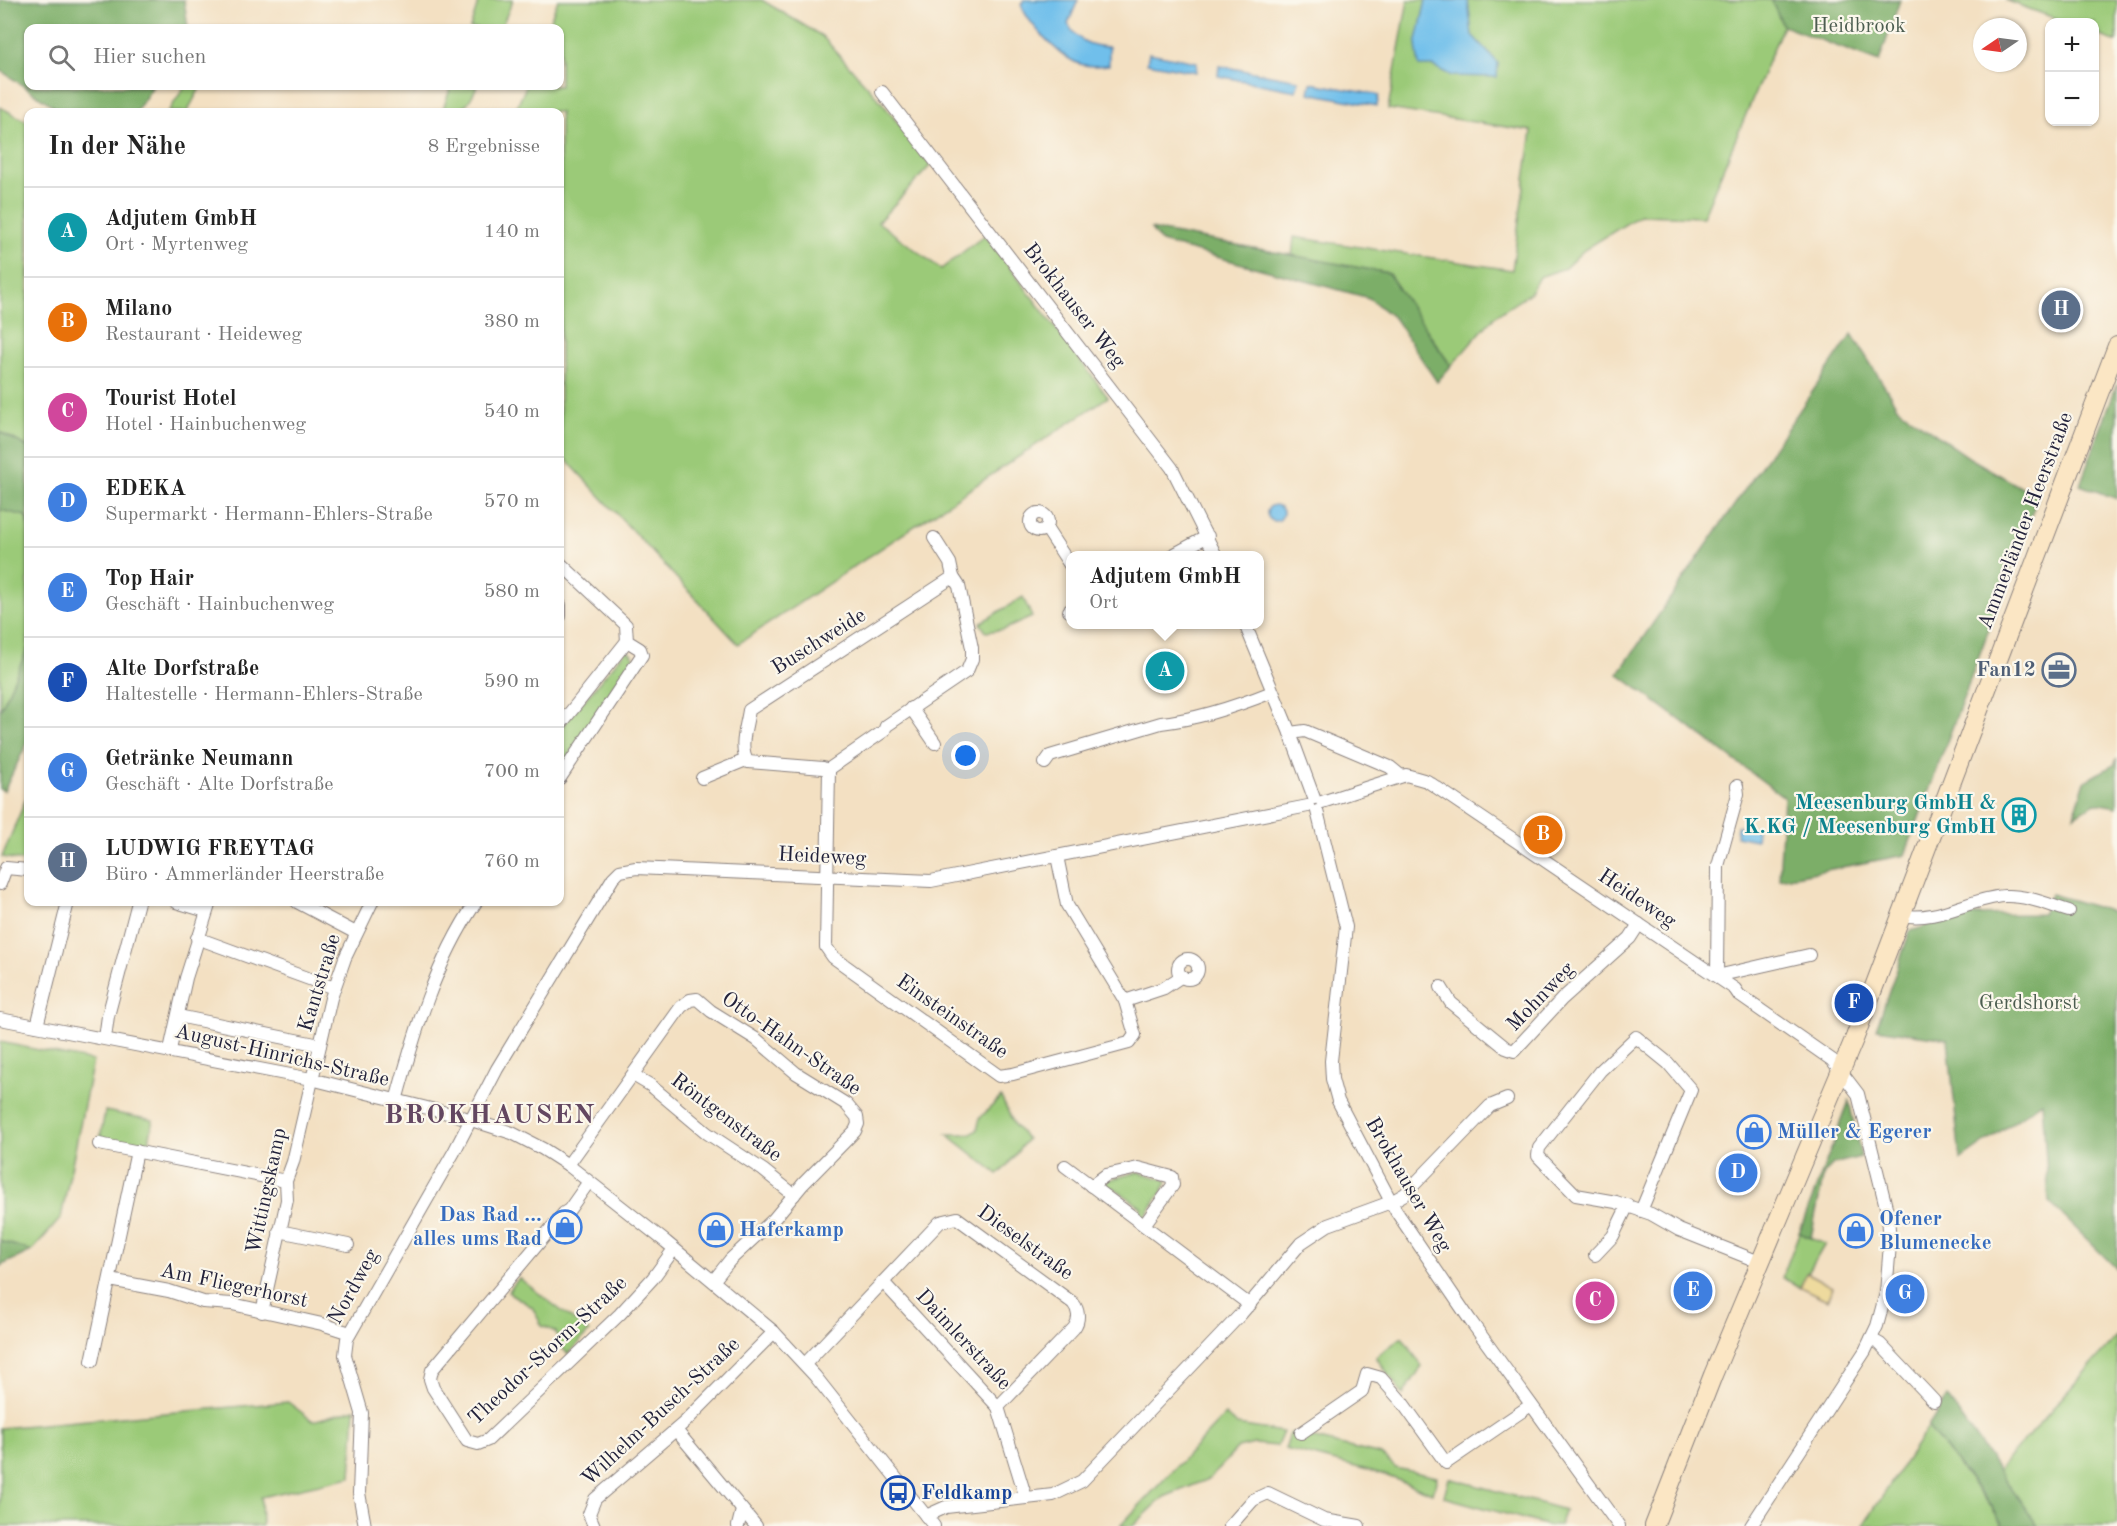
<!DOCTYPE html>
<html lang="de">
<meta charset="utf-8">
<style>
:root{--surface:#fff;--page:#f2f2f2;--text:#222;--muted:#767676;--line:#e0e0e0;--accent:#2563eb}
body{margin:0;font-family:"Old Standard TT",serif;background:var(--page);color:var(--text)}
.controls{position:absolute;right:18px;top:18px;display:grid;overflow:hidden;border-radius:12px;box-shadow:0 2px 4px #0004}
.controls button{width:54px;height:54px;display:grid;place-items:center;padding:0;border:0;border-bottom:2px solid var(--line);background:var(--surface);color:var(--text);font:30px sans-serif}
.compass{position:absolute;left:1973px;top:18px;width:54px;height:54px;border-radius:50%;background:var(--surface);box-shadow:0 2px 4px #0004;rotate:257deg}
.you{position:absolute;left:966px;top:756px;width:21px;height:21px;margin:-15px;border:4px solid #fff;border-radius:50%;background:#1a73e8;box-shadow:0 0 0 9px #1a73e833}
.badge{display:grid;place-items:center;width:39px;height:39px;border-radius:50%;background:var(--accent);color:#fff;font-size:20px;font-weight:700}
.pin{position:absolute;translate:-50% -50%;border:3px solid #fff;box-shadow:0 2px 6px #0006}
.popup{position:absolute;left:1066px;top:551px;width:198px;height:78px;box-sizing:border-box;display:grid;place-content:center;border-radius:12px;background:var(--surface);filter:drop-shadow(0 2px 4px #0005);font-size:20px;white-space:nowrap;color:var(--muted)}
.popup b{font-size:22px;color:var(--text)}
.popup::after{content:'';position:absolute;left:50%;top:100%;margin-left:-12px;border:12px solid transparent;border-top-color:var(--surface)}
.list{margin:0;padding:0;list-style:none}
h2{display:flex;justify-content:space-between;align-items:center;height:78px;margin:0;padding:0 24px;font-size:26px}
h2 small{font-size:20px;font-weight:400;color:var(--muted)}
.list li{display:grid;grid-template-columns:39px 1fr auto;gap:18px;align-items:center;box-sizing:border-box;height:90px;padding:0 24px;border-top:2px solid var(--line)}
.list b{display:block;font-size:22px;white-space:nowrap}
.list p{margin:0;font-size:20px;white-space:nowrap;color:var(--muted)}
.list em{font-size:20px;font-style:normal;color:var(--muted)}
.icon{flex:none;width:33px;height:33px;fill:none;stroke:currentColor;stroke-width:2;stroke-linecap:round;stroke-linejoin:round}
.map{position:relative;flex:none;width:2117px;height:1526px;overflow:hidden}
.search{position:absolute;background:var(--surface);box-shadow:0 2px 4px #0004;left:24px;top:24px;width:540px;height:66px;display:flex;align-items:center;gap:15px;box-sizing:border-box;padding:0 21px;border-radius:12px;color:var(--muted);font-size:22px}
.panel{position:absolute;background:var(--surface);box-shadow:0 2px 4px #0004;left:24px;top:108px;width:540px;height:798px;border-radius:12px}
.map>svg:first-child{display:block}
</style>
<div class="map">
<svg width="2117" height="1526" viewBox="0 0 2117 1526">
<rect width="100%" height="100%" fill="#fbf7ec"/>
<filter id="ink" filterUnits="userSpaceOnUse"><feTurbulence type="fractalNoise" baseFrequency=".0167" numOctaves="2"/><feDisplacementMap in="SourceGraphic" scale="12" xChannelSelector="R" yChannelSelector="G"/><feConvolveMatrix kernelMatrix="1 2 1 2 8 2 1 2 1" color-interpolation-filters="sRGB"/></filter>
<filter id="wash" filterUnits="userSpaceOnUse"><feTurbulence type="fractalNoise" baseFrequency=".008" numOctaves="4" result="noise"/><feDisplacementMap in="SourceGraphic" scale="24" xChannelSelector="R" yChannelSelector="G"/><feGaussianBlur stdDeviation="1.35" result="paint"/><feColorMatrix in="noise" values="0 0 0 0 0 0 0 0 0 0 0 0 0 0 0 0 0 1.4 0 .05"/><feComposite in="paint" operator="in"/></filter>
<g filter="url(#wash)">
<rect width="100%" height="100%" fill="#f3e0c2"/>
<!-- green -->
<g fill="#9bca78" stroke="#5e765a" stroke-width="1.5">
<polygon points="479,0 513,0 501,28 470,28"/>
<polygon points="558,0 762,0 822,36 879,99 931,165 878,222 941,269 985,235 1108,397 738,644 560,453 560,112 515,112 526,86 560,86 560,28 547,28"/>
<polygon points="1408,0 1771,0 1783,26 1703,217 1640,215 1584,250 1565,268 1539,277 1530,293 1494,317 1451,366 1388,273 1292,257 1294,237 1512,270 1532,131 1388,109"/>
<polygon points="2005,0 2117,0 2117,42 2095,34 2094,22 2065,22"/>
<polygon points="185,86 201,86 187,112 168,112"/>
<path d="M451,86H477C469,104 464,113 442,112Z"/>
<polygon points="0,107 28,122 28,447 0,432"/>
<polygon points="0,510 26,516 28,528 28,648 0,711"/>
<polygon points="1023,597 1032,617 1005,629 986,632 980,623"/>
<polygon points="627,649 634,657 560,770 560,729"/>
<polygon points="28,794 28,862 2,857"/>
<polygon points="0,1042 93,1061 61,1218 32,1251 0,1241"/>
<polygon points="1001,1097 1015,1126 1027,1139 1006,1167 998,1174 947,1134 971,1134 977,1130 980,1118"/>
<polygon points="105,1111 153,1120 148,1148 100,1139"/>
<polygon points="1139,1172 1166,1180 1167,1183 1145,1217 1141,1218 1137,1216 1142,1208 1113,1187 1107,1194 1103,1190 1107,1180"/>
<polygon points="1799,1233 1825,1244 1800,1287 1782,1278"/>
<polygon points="519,1278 589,1332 568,1354 560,1346 556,1332 542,1326 532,1307 508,1292"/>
<polygon points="2117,1336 2117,1526 2038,1526 1997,1471"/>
<polygon points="1402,1337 1422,1366 1403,1395 1376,1357"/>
<polygon points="288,1402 313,1421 355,1409 351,1477 261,1497 262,1526 0,1526 0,1428"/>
<polygon points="1225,1415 1237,1425 1283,1432 1277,1446 1254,1444 1238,1448 1209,1479 1164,1497 1133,1526 1120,1526"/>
<polygon points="1928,1427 1993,1509 2003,1526 1863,1526"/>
<polygon points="1290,1433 1381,1455 1396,1468 1437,1477 1433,1493 1379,1473 1285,1449"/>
<polygon points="1449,1478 1565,1510 1559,1526 1549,1526 1444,1497"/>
</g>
<!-- forest -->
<g fill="#7cae68" stroke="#4f6852" stroke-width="1.5">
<polygon points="0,0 184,0 188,28 28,28 28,86 153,86 136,112 62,112 0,70"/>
<polygon points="1771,0 1900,0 1879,62 1783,26"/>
<polygon points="1151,229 1388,273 1451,366 1437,382 1395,319 1369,298 1161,242"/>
<polygon points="1852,334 1898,408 1970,458 2038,497 1905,855 1779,879 1784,797 1618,674"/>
<polygon points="2117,384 2117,499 2080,485"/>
<polygon points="0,432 28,447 28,528 26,516 0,510"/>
<polygon points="28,648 28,741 4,791 0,789 0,711"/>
<polygon points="2117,758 2117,807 2095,803 2074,816 2085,781 2114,765"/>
<polygon points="2051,894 2117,913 2117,1269 2049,1202 2042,1102 1960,1160 1948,1039 1876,1029 1910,931 1962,915 2042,914"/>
<polygon points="1849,1101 1861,1157 1833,1164 1824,1173 1811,1238 1799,1233"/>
<polygon points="0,1241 32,1251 0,1266"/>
<polygon points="1947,1397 2038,1526 2003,1526 1993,1508 1928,1427"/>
</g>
<!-- sand -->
<polygon fill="#eeda9e" stroke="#887e6c" stroke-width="1.5" points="1807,1273 1833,1287 1827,1300 1800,1287"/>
<!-- water -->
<g fill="#70bfeb" stroke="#497093" stroke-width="1.5">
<path d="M1024,0H1078L1068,24C1077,41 1090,46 1109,47V65C1099,66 1090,67 1080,64C1061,58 1027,23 1021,4Z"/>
<polygon points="1426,0 1468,0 1472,35 1498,63 1497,77 1452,76 1433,66 1419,66 1416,45"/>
<polygon points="1149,53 1197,62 1196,72 1147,63"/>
<polygon points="1219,66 1299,80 1296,91 1218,76"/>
<polygon points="1311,83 1379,95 1377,106 1309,93"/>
<circle cx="1275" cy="513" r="8"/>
<polygon points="1737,826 1757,829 1756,840 1736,836"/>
</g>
</g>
<g filter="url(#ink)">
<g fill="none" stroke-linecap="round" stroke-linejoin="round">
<defs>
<g id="street">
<polyline points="882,92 1172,468 1216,556"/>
<circle cx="1039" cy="522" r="9"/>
<polyline points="1046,528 1070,565"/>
<polyline points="934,538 950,563 953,577 959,586 972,648 972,659 967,671 886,726 884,731 829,769 826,947 833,957 999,1076 1013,1074 1129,1043 1135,1035 1125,1001 1067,905 1057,856"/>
<polyline points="1171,556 1208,536"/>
<polyline points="560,563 626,625 627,641 640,649 642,655 560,778"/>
<polyline points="560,605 560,616"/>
<polyline points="1069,611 1070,610"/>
<polyline points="1245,624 1290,733 1314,798"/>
<polyline points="911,708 935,743"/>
<polyline points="560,725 627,641"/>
<polyline points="1290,733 1305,731 1390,767 1401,776"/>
<path d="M1045,763L1050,756L1161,723C1199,719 1237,706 1272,692"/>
<path d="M829,771L823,768L748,762C738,749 747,725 749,710L953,577"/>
<polyline points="702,778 746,760"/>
<polyline points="1737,786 1738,794 1718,866 1717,976 1809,955"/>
<polyline points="1322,802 1406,775 1427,781 1735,989 1739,995 1832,1060 1858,1094 1888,1215 1890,1244 1886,1293 1877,1326 1865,1351 1751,1526"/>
<polyline points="1317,811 1346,927 1331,1061 1332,1079 1338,1101 1396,1211 1470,1320 1619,1526"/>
<polyline points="0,884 6,868 28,870"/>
<polyline points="176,902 206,911"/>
<polyline points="297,902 356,933"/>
<path d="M1901,915C1938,923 1969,898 2005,896C2026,895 2049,905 2069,911"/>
<polyline points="197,938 334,988"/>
<circle cx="1188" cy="969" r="10"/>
<polyline points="1441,987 1451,1003 1506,1048 1514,1051 1562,999 1630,938 1639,924"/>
<polyline points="1125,1001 1164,988 1182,976"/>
<polyline points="178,1016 320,1045"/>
<polyline points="0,1019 311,1079 459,1116 512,1133 543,1149 568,1165 666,1242 774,1332 815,1376 934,1526"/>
<polyline points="37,1026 68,902"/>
<polyline points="105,1038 108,1016 138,902"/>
<polyline points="170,1050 186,978 210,902"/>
<polyline points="633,1075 650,1085 707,1133 763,1170 794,1195"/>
<path d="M396,1101C415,1031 435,963 476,902"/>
<polyline points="99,1144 286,1181"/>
<polyline points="568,1165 681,1007 690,1000 697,999 711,1011 756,1039 796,1073 846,1104 857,1117 858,1124 855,1131 803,1184 773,1220 730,1260 714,1280"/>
<polyline points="1065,1166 1250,1305"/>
<polyline points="588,1183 569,1210 564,1213 432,1370 430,1379 433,1388 467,1441 478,1444 488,1440 620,1314 653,1278 674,1249"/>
<polyline points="1091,1186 1106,1175 1138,1168 1172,1177 1173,1185 1144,1225"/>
<polyline points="1641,1211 1691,1090 1668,1063 1636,1037 1600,1071 1539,1148 1538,1156 1576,1195 1616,1202 1651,1214 1679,1230 1762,1263"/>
<polyline points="279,1231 348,1245"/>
<polyline points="1595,1255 1613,1236 1628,1205"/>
<polyline points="110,1280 169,1291 203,1302 232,1304 322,1324 350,1333"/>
<polyline points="883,1282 998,1407 1026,1498"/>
<polyline points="262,1312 287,1200 286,1181 293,1162 331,998 345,958 372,902"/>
<polyline points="1871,1339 1880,1344 1934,1401"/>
<polyline points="92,1361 137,1151"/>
<path d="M805,1364L940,1222L957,1218L1073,1303C1079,1310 1080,1320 1074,1328L998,1407"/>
<polyline points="676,1430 756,1526"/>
<polyline points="1301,1433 1362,1391 1367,1374 1381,1378 1402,1402 1446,1463 1531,1405"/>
<polyline points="926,1516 946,1507 1053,1495 1082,1481 1241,1314 1301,1243 1328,1225 1391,1202 1405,1194 1490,1106 1507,1099"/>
<polyline points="365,1526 359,1493 362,1413 345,1355 347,1339 454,1152 497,1069 613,878 620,871 636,868 931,881 1308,806"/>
<polyline points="594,1526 589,1514 595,1499 686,1421 774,1332"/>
<polyline points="738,1526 742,1510"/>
<polyline points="1230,1526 1253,1500 1268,1493 1324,1520 1359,1526"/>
</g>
<polyline id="secondary" points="1654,1526 1713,1375 1855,1037 2117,346"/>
</defs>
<!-- street casing -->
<use href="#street" stroke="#8a817e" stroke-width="14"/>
<!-- secondary casing -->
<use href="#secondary" stroke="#8a817e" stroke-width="20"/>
<!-- street -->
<use href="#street" stroke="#fff" stroke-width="12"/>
<!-- secondary -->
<use href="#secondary" stroke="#fbe6c4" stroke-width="18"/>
</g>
</g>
<!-- icons -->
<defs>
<symbol id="office-ring" viewBox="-11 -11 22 22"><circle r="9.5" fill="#fbf7ec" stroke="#5c6f8a" stroke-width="1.5"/><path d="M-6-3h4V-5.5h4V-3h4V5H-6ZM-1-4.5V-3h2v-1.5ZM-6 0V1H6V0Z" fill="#5c6f8a"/></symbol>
<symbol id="building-ring" viewBox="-11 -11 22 22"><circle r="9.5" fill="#fbf7ec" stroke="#0f9aa8" stroke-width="1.5"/><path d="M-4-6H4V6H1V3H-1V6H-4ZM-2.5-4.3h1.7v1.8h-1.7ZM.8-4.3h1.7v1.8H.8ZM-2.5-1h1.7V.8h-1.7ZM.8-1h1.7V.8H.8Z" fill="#0f9aa8"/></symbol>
<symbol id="shop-ring" viewBox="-11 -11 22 22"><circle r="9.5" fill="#fbf7ec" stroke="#3f7fe0" stroke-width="1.5"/><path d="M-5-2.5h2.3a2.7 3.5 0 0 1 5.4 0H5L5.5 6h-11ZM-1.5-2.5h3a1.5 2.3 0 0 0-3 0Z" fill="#3f7fe0"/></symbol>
<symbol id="bus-ring" viewBox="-11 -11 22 22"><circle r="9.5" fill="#fbf7ec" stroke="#1a4fb4" stroke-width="1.5"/><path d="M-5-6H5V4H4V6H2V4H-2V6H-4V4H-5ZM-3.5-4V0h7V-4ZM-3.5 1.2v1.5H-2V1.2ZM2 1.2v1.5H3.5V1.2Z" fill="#1a4fb4"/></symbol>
</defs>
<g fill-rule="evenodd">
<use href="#office-ring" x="2040" y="651" width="38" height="38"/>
<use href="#building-ring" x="2000" y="796" width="38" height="38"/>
<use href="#shop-ring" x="1735" y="1113" width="38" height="38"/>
<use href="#shop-ring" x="546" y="1208" width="38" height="38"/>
<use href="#shop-ring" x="697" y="1211" width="38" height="38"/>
<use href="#shop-ring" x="1837" y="1212" width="38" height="38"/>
<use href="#bus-ring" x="879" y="1474" width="38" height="38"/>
</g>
<g text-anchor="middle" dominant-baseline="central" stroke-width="4.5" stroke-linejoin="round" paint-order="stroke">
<!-- park labels -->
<g font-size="21" fill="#4c5d50" stroke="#fbf7ec">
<text x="1859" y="26">Heidbrook</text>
<text x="2029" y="1003">Gerdshorst</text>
</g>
<!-- street labels -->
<g font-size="21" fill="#22223b" stroke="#fbf7ec">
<text transform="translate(1074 306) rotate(52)">Brokhauser Weg</text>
<text transform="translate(2026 521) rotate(-69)">Ammerländer Heerstraße</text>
<text transform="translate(819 642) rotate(-32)">Buschweide</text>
<text transform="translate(822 857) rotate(3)">Heideweg</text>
<text transform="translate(1637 899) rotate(34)">Heideweg</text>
<text transform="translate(320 983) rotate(-73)">Kantstraße</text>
<text transform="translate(1541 997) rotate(-46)">Mohnweg</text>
<text transform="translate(952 1017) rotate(35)">Einsteinstraße</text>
<text transform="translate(791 1044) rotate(35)">Otto-Hahn-Straße</text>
<text transform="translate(282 1056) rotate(13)">August-Hinrichs-Straße</text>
<text transform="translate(726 1118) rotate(37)">Röntgenstraße</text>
<text transform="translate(1408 1185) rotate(60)">Brokhauser Weg</text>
<text transform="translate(267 1191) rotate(-78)">Wittingskamp</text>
<text transform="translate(1025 1243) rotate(36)">Dieselstraße</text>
<text transform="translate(234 1286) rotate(12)">Am Fliegerhorst</text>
<text transform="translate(354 1287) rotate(-61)">Nordweg</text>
<text transform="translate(963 1340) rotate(47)">Daimlerstraße</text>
<text transform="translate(548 1351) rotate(-43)">Theodor-Storm-Straße</text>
<text transform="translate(661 1412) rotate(-43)">Wilhelm-Busch-Straße</text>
</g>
<!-- service labels -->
<g font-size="21" font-weight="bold" fill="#4e5e75" stroke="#fbf7ec" text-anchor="end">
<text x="2036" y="670">Fan12</text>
</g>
<!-- culture labels -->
<g font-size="21" font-weight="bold" fill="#0d838f" stroke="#fbf7ec" text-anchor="end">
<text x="1996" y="803">Meesenburg GmbH &amp;<tspan x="1996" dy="24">K.KG / Meesenburg GmbH</tspan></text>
</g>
<!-- shop labels -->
<g font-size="21" font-weight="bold" fill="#366cbe" stroke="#fbf7ec" text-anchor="start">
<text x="1777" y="1132">Müller &amp; Egerer</text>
<text x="542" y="1215" text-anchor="end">Das Rad ...<tspan x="542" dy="24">alles ums Rad</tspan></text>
<text x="1879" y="1219">Ofener<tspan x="1879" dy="24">Blumenecke</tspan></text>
<text x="739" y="1230">Haferkamp</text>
</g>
<!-- transit labels -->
<g font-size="21" font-weight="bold" fill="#164399" stroke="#fbf7ec" text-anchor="start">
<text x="921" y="1493">Feldkamp</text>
</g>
<!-- district labels -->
<g font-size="27" font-weight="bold" letter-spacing="1.5" fill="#634761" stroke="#fbf7ec">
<text x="490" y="1115">BROKHAUSEN</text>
</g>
</g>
</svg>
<div class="controls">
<button>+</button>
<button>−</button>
</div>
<svg class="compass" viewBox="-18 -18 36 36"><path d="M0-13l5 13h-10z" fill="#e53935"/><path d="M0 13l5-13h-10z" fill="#767676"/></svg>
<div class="you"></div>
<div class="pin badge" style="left:1165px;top:671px;background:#0f9aa8">A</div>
<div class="popup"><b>Adjutem GmbH</b>Ort</div>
<div class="pin badge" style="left:1543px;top:835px;background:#e8710a">B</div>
<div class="pin badge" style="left:1595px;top:1301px;background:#d1479c">C</div>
<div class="pin badge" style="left:1738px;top:1173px;background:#3f7fe0">D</div>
<div class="pin badge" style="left:1693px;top:1291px;background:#3f7fe0">E</div>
<div class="pin badge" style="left:1854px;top:1003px;background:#1a4fb4">F</div>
<div class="pin badge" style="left:1905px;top:1294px;background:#3f7fe0">G</div>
<div class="pin badge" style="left:2061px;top:310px;background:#5c6f8a">H</div>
<div class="search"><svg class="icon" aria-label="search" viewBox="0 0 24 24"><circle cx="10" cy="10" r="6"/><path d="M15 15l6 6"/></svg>Hier suchen</div>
<section class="panel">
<h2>In der Nähe<small>8 Ergebnisse</small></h2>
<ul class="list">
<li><span class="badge" style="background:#0f9aa8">A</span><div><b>Adjutem GmbH</b><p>Ort · Myrtenweg</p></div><em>140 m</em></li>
<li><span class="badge" style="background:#e8710a">B</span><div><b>Milano</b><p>Restaurant · Heideweg</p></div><em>380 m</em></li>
<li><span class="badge" style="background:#d1479c">C</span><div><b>Tourist Hotel</b><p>Hotel · Hainbuchenweg</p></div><em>540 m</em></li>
<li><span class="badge" style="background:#3f7fe0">D</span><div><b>EDEKA</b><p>Supermarkt · Hermann-Ehlers-Straße</p></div><em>570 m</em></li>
<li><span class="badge" style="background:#3f7fe0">E</span><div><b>Top Hair</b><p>Geschäft · Hainbuchenweg</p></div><em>580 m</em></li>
<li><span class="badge" style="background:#1a4fb4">F</span><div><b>Alte Dorfstraße</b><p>Haltestelle · Hermann-Ehlers-Straße</p></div><em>590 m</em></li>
<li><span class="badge" style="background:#3f7fe0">G</span><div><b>Getränke Neumann</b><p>Geschäft · Alte Dorfstraße</p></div><em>700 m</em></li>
<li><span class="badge" style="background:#5c6f8a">H</span><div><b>LUDWIG FREYTAG</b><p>Büro · Ammerländer Heerstraße</p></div><em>760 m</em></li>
</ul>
</section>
</div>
